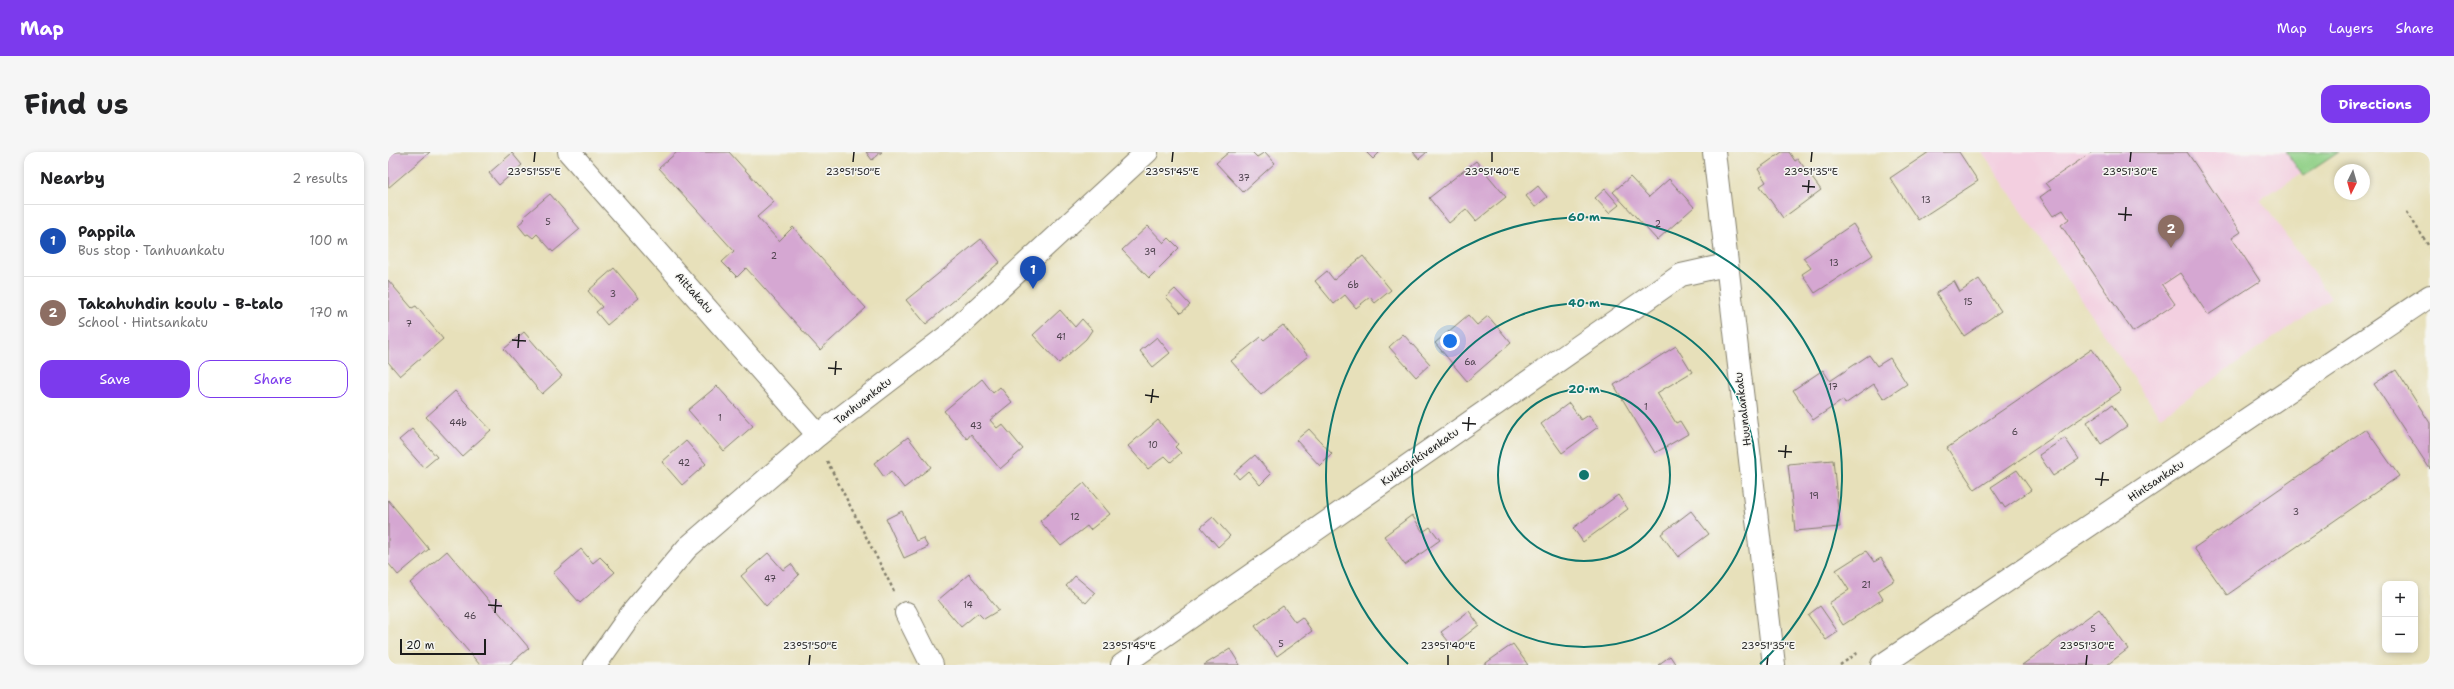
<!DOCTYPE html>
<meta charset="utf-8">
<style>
:root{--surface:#fff;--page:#f6f6f6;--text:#202124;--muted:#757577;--line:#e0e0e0;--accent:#7c3aed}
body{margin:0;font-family:"Shantell Sans",sans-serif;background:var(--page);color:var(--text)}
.controls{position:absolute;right:12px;bottom:12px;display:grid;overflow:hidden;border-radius:8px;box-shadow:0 2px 6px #0003}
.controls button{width:36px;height:36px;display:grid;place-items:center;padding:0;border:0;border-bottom:1px solid var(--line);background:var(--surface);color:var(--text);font:20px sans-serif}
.compass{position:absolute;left:1946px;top:12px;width:36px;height:36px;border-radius:50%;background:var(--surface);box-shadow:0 2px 6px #0003;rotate:185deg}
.scale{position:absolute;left:12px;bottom:10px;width:86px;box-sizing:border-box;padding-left:4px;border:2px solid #1c1c1c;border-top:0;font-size:11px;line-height:14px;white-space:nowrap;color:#1c1c1c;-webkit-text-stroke:3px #f6f6f2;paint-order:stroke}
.you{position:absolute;left:1062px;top:189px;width:14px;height:14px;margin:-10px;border:3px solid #fff;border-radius:50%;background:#1a73e8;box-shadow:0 0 0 6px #1a73e833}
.badge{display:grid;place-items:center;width:26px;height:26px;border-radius:50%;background:var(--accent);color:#fff;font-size:13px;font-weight:700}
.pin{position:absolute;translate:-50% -33px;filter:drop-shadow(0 1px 2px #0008)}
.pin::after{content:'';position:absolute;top:21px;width:14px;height:12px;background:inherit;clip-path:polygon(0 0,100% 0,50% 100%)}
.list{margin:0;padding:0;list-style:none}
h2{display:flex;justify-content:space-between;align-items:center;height:52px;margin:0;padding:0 16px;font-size:17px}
h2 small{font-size:13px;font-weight:400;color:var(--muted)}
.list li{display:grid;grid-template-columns:26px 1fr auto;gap:12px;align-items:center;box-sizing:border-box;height:72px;padding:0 16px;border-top:1px solid var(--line)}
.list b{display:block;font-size:15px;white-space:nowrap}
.list p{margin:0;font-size:13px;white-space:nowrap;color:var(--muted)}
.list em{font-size:13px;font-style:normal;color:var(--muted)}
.actions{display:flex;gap:8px;padding:12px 16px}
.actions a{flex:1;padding:9px 0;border:1px solid var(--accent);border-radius:12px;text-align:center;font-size:14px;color:var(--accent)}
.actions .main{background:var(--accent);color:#fff}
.map{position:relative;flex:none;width:2042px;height:513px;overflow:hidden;border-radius:12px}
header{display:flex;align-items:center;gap:24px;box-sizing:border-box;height:56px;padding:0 20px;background:var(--accent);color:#fff}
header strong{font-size:19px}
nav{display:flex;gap:22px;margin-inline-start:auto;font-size:14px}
.intro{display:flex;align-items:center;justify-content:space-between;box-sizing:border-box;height:96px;padding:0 24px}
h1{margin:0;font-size:28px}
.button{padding:10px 18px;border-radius:12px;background:var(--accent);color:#fff;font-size:14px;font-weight:700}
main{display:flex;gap:24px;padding:0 24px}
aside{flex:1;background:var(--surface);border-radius:12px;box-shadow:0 2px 6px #0003}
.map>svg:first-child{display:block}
</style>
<header>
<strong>Map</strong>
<nav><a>Map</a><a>Layers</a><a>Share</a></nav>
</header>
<div class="intro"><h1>Find us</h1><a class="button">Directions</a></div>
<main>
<aside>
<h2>Nearby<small>2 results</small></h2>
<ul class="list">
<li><span class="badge" style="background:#1a4fb4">1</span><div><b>Pappila</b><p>Bus stop · Tanhuankatu</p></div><em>100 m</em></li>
<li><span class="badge" style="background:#8d6e63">2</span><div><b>Takahuhdin koulu - B-talo</b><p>School · Hintsankatu</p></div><em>170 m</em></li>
</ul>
<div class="actions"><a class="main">Save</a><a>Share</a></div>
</aside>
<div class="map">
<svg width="2042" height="513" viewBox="0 0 2042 513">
<rect width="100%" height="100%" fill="#f6f6f2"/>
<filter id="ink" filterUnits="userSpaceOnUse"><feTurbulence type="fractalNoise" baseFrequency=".025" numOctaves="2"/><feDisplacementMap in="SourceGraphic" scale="8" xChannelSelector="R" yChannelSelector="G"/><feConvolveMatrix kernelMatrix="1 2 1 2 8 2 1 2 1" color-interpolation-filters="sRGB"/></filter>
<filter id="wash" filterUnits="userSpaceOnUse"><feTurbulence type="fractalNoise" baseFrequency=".012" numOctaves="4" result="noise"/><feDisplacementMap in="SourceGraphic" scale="16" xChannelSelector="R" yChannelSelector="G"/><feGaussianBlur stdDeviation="0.9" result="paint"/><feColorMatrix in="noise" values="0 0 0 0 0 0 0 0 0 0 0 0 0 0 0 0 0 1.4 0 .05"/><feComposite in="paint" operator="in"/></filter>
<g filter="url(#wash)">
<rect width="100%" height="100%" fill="#e7e0ba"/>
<!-- built -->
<polygon fill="#f3cfe0" points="1594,0 1949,0 1872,47 1943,146 1772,265"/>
<!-- green -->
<polygon fill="#91d087" stroke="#567652" points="1898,0 1951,0 1915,24"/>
<g id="blocks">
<!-- building -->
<g fill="#d5a7d2">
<polygon points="0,0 42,0 0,36"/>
<polygon points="289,0 341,0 386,50 369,65 391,89 405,75 478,156 432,198 358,116 349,125 334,110 346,99 271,16"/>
<polygon points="478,0 494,0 484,8"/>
<polygon points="841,0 864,0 869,5 877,0 887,11 855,40 828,11"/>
<polygon points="978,0 992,0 985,7"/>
<polygon points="1025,0 1039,0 1031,7"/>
<polygon points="1394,0 1401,0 1407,9 1410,7 1433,38 1395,66 1372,34 1378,30 1370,17"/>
<polygon points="1541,0 1571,0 1590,29 1530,68 1502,26"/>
<polygon points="1704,0 1799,0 1853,80 1844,86 1872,129 1820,163 1792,121 1774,133 1787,152 1745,180 1673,73 1681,67 1675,58 1665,64 1652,45 1663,37 1658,31"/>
<polygon points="124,1 134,13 111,33 101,21"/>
<polygon points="1088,9 1118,45 1088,69 1078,57 1061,71 1041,46"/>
<polygon points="1242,25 1261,45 1281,27 1306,55 1269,88 1225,40"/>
<polygon points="1150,34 1159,45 1147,55 1138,44"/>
<polygon points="1217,37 1231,53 1221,61 1207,46"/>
<polygon points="162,42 192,77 165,100 149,82 145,86 140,82 138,83 130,73 137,67 135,65"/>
<polygon points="1465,72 1485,103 1427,141 1414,122 1423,116 1415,106"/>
<polygon points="760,74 776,91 781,86 791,96 761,126 734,98"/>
<polygon points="593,87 612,110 538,172 518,148"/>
<polygon points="975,104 1003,138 987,151 982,145 968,156 957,143 946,152 927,129 939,119 946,128"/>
<polygon points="226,116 251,146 219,173 208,160 214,155 200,139"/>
<polygon points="1591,127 1613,159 1576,184 1548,141 1566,129 1572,140"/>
<polygon points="0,128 24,156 28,154 55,187 12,224 0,210"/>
<polygon points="787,137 802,153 793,161 778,145"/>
<polygon points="672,158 687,175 694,167 704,178 698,187 671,211 645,183"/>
<polygon points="1080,163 1089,173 1100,164 1123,191 1079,229 1047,191"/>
<polygon points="895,173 920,204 873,243 843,209 873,185 876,188"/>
<polygon points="136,180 174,224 154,242 116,197"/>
<polygon points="1015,182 1042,212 1028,225 1001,195"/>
<polygon points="769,185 782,201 765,215 752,199"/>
<polygon points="1288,194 1304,220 1269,241 1288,271 1292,269 1300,282 1267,301 1226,233"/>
<polygon points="1704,197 1733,239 1587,338 1559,296"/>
<polygon points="1481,203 1489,214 1502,206 1519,232 1496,247 1486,232 1457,252 1455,248 1425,268 1405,238 1435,218 1442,229"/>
<polygon points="2008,218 2042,271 2042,317 1986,232"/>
<polygon points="594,227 605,241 612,235 624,250 602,268 609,276 614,272 635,297 612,317 583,282 579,287 556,259"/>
<polygon points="329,234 365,274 336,299 300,258"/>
<polygon points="67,239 103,278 74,304 38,265"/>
<polygon points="1181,251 1193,268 1201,263 1210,275 1174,301 1153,272"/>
<polygon points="1724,253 1739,274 1713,292 1699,270"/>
<polygon points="770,268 790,292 787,295 793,301 783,310 777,304 760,317 740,294"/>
<polygon points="24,277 49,305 36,316 11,288"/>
<polygon points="921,277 944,302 932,314 908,288"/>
<polygon points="1978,277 2011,324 1839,443 1806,396"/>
<polygon points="520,285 543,315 516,336 503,319 496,325 486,311"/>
<polygon points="1677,286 1691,307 1665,324 1651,303"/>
<polygon points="298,289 318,312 294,333 274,310"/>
<polygon points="867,303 883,322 872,333 860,319 851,327 846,321"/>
<polygon points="1445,308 1452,375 1407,379 1400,312"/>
<polygon points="1629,318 1643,338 1617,356 1603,335"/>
<polygon points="696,331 722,362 702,378 699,374 673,394 652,369"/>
<polygon points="1230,343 1240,357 1195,390 1185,376"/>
<polygon points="0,348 41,397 10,423 0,411"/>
<polygon points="514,359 528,389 535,386 540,395 516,406 498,367"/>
<polygon points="1303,359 1321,382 1290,405 1273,382"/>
<polygon points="1024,363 1035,380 1042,375 1052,388 1017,413 996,384"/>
<polygon points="825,365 842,384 830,395 813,375"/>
<polygon points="193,397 205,411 212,405 227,420 192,451 165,421"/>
<polygon points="59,399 141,496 121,513 92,513 22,431"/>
<polygon points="1478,399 1486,410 1493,406 1507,428 1490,439 1495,447 1455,473 1441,451 1461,438 1448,418"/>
<polygon points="380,401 395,418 403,412 411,423 378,454 353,424"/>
<polygon points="581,422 611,458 596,467 590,461 573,475 550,448"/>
<polygon points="687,424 707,441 698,451 678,434"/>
<polygon points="895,454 907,470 914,465 924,479 889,504 867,474"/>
<polygon points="1432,454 1450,480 1438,488 1420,463"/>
<polygon points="1711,457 1740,497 1719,513 1634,513"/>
<polygon points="1081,459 1091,473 1064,494 1053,480"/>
<polygon points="1125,492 1140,513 1095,513"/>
<polygon points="842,497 852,513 816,513"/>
<polygon points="1282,504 1288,513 1270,513"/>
</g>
</g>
</g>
<g filter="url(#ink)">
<use href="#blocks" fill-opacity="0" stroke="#827e6b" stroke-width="1"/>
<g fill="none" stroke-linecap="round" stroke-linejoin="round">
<defs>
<g id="minor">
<polyline points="181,0 430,283"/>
<polyline points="1326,0 1386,513"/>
<polyline points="518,461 544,513"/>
<polyline points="207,513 243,462 299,396 430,283 562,182 759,0"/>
<polyline points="734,513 1293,123 1338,113"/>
<polyline points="1494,513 2042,144"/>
</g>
</defs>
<!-- minor casing -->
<use href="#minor" stroke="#827e6b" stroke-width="24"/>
<!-- path -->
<g stroke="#827e6b" stroke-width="2.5" stroke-dasharray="3 3" stroke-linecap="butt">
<polyline points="2019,60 2042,96"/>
<polyline points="439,309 506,439"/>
<polyline points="1452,513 1471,500"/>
</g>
<!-- minor -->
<use href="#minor" stroke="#fff" stroke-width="22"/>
</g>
</g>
<!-- ticks -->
<path fill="none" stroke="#1c1c1c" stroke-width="1.5" d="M146,10L147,0M465,10L466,0M784,10L785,0M1104,10V0M1423,10L1424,0M1742,10L1743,0M1414,34L1427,35M1420,41L1421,28M1730,62L1744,63M1737,69L1738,55M124,188L138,189M130,196L131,182M440,216L454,217M447,223L448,209M757,243L771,245M763,251L765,237M1074,271L1088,272M1080,279L1081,265M1390,299L1404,300M1397,306L1398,293M1707,327L1721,328M1713,334L1715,320M100,453L114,454M107,461L108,447M421,513L422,503M740,513L741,503M1060,513V503M1379,513L1380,503M1698,513L1699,503"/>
<!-- distance rings -->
<g fill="none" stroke="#0f766e" stroke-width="2">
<circle cx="1196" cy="323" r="86"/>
<circle cx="1196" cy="323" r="172"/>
<path d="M1020 512A258 258 0 1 1 1372 512"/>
</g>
<g text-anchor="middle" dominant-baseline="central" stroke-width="3" stroke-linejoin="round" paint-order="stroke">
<!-- number labels -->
<g font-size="9" fill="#4a3f4a">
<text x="856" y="26">37</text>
<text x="1538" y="48">13</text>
<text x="160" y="70">5</text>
<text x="1270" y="72">2</text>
<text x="762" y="100">39</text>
<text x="386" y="104">2</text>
<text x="1446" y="111">13</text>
<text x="965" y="133">6b</text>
<text x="225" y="142">3</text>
<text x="1580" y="150">15</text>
<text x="21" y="172">7</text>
<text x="673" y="185">41</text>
<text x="1082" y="210">6a</text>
<text x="1445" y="235">17</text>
<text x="1258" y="255">1</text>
<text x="332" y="266">1</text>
<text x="70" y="271">44b</text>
<text x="588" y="274">43</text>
<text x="1627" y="280">6</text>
<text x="765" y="293">10</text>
<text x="296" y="311">42</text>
<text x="1426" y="344">19</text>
<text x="1908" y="360">3</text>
<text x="687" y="365">12</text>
<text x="382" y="427">47</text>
<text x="1478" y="433">21</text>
<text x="580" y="453">14</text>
<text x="82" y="464">46</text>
<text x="1705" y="477">5</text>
<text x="893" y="492">5</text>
</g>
<!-- street labels -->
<g font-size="11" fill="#1c1c1c" stroke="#f6f6f2">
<text transform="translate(306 141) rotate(48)">Aittakatu</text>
<text transform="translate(475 249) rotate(-38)">Tanhuankatu</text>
<text transform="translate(1355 257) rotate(-97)">Huunalankatu</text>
<text transform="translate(1032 305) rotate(-35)">Kukkoinkivenkatu</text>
<text transform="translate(1768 329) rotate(-34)">Hintsankatu</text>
</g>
</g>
<g font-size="10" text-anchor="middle" fill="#1c1c1c" stroke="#f6f6f2" stroke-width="3" stroke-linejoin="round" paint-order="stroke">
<text x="146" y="23">23°51'55"E</text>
<text x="465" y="23">23°51'50"E</text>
<text x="784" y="23">23°51'45"E</text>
<text x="1104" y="23">23°51'40"E</text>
<text x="1423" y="23">23°51'35"E</text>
<text x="1742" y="23">23°51'30"E</text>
<text x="422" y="497">23°51'50"E</text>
<text x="741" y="497">23°51'45"E</text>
<text x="1060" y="497">23°51'40"E</text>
<text x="1380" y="497">23°51'35"E</text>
<text x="1699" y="497">23°51'30"E</text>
</g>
<circle cx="1196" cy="323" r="6" fill="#0f766e" stroke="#f6f6f2" stroke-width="2"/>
<g font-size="12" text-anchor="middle" font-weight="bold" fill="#0f766e" stroke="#f6f6f2" stroke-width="3" stroke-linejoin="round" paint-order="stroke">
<text x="1196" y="69">60 m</text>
<text x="1196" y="155">40 m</text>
<text x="1196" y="241">20 m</text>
</g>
</svg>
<div class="controls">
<button>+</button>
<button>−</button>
</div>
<svg class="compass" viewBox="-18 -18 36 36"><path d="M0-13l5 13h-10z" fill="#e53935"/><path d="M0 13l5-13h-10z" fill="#757577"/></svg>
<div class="scale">20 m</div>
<div class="you"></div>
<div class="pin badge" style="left:645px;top:137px;background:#1a4fb4">1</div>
<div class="pin badge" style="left:1783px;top:96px;background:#8d6e63">2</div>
</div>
</main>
